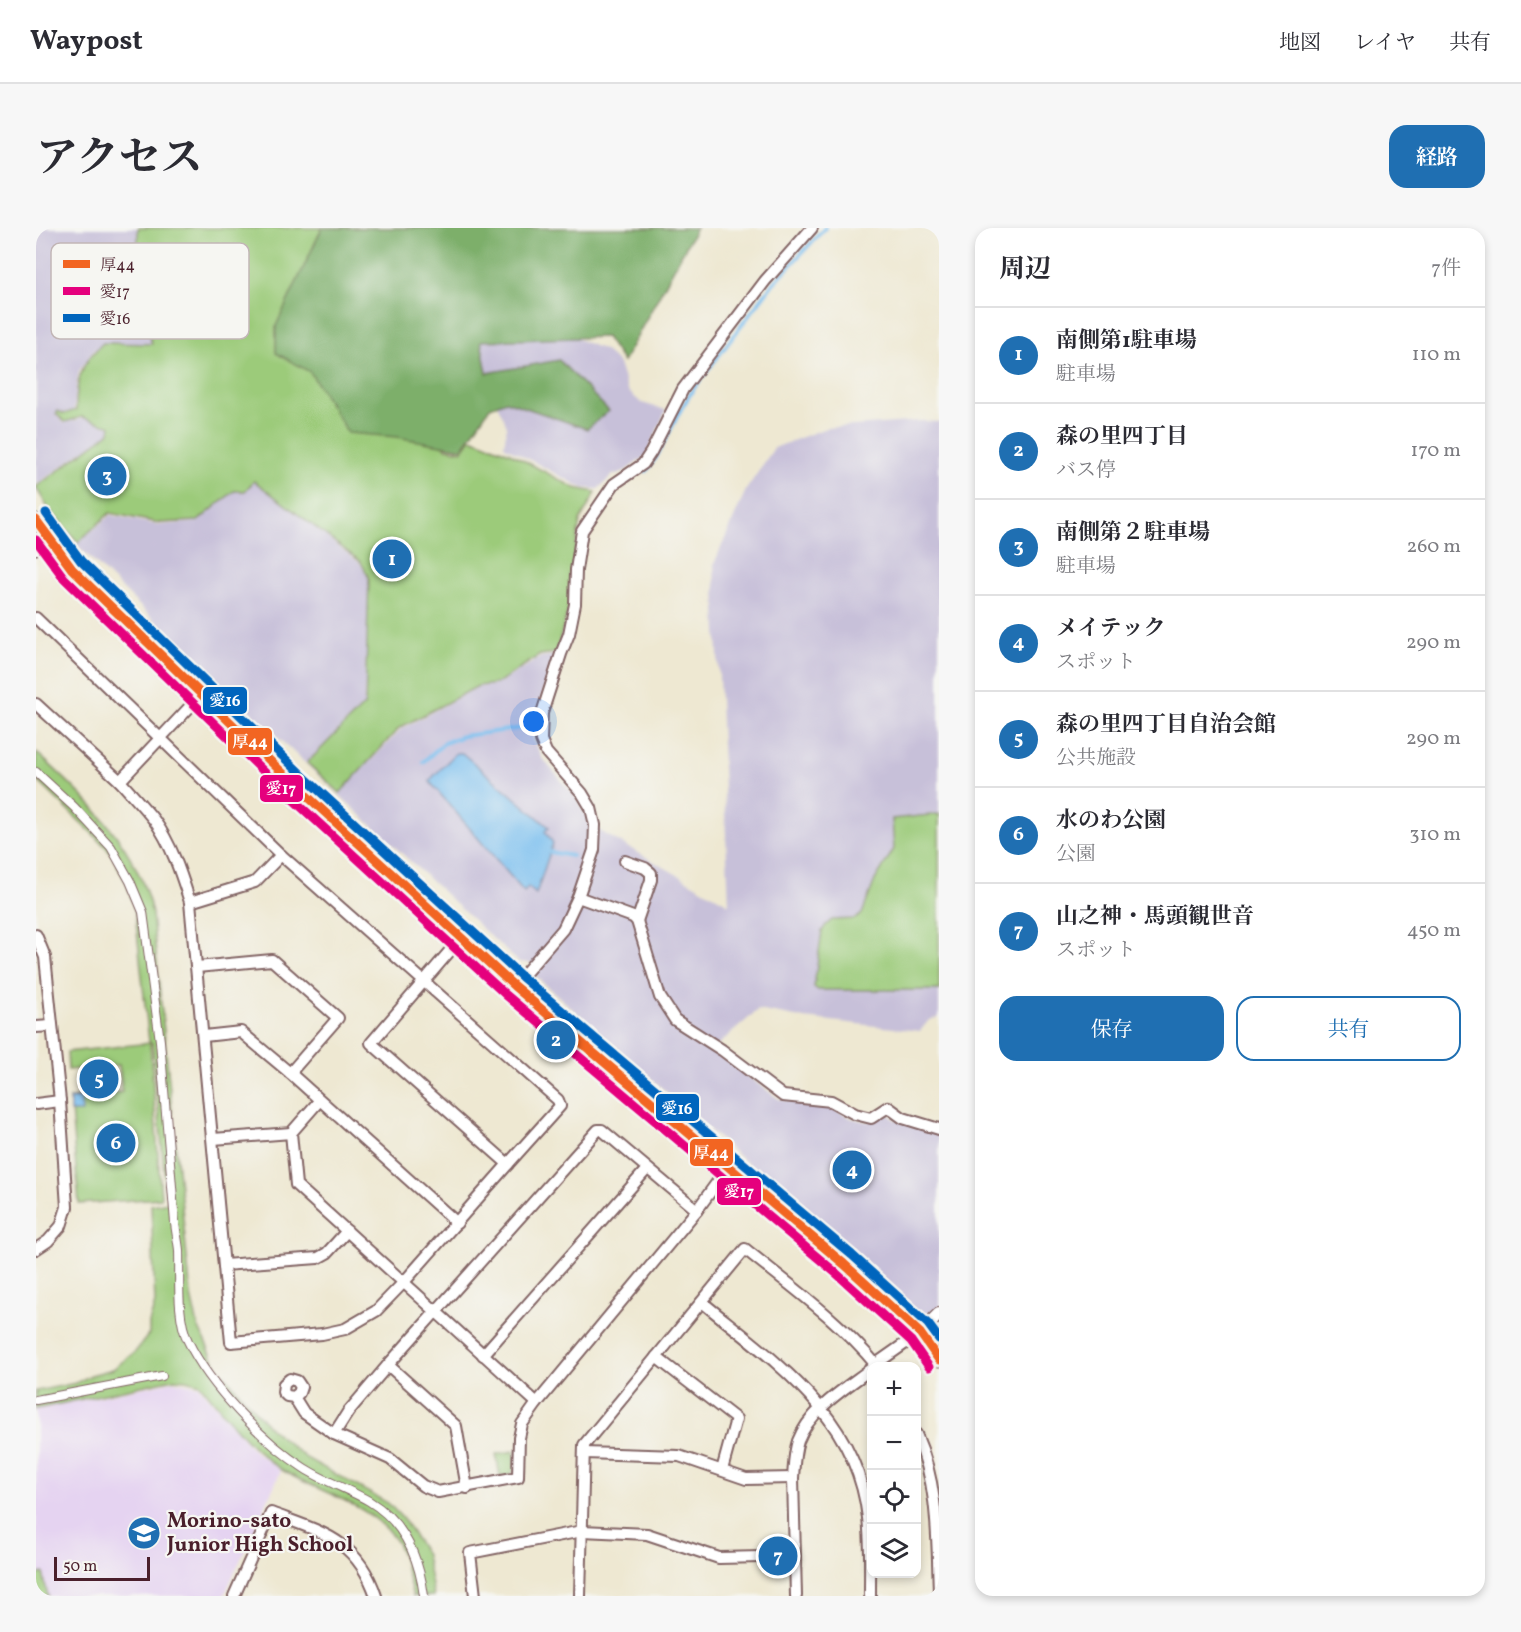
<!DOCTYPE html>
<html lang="ja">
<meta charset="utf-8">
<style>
:root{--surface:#fff;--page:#f7f7f7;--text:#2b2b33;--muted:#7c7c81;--line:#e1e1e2;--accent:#1f6fb2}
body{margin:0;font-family:Vollkorn,"Noto Serif JP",serif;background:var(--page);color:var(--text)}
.controls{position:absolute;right:18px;bottom:18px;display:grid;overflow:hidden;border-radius:12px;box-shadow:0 3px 9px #0003}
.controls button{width:54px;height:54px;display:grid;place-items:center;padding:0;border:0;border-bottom:2px solid var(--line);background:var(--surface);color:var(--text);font:30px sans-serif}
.scale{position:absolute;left:18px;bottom:15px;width:96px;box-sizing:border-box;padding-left:6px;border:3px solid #4a1f2b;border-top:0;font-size:16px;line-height:21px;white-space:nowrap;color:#4a1f2b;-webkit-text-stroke:4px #f6f6f2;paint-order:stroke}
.you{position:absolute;left:498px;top:494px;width:21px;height:21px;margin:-15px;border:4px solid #fff;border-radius:50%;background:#1a73e8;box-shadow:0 0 0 9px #1a73e833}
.badge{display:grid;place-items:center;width:39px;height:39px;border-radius:50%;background:var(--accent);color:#fff;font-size:20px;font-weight:700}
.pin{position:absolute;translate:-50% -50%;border:3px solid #fff;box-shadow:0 2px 6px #0006}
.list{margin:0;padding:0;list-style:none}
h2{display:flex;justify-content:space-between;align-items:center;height:78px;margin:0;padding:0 24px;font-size:26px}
h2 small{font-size:20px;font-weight:400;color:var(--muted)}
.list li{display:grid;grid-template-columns:39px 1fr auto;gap:18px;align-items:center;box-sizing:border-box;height:96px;padding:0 24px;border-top:2px solid var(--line)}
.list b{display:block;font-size:22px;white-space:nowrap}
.list p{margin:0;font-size:20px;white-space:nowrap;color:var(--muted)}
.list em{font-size:20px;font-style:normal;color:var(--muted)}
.actions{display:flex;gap:12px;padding:18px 24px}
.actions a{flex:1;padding:14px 0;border:2px solid var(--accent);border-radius:18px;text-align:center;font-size:21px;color:var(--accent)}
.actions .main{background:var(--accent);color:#fff}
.icon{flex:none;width:33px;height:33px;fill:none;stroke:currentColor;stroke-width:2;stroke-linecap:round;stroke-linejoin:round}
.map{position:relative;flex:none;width:903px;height:1368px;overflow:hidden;border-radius:18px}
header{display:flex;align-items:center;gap:36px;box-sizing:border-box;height:84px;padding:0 30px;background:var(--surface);border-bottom:2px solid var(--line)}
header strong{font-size:28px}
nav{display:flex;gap:33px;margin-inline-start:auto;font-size:21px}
.intro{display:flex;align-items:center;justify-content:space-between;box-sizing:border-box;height:144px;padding:0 36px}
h1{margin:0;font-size:42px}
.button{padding:15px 27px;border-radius:18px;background:var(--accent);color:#fff;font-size:21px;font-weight:700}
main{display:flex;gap:36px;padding:0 36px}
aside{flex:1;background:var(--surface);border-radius:18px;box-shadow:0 3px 9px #0003}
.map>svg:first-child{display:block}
</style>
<header>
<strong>Waypost</strong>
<nav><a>地図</a><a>レイヤ</a><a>共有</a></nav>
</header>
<div class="intro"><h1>アクセス</h1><a class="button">経路</a></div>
<main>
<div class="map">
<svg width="903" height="1368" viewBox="0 0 903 1368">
<rect width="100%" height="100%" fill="#f6f6f2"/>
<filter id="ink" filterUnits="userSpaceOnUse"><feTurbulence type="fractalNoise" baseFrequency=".0167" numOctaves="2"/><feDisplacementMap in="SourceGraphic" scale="12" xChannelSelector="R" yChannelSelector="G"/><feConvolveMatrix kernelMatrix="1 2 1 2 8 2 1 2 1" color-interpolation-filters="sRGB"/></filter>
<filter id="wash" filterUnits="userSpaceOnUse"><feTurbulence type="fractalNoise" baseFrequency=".008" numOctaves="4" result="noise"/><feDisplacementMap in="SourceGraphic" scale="24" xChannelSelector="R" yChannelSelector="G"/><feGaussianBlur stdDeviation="1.35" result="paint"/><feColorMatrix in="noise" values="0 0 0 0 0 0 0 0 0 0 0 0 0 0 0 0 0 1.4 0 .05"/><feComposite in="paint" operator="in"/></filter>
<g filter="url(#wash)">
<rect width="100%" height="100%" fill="#eee8d2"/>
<!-- built -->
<polygon fill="#e5d3f1" points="138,1153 163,1158 218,1223 245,1243 188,1368 0,1368 0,1182"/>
<!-- industrial -->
<g fill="#c7c0d9">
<polygon points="0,0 102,0 101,77 116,113 116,116 67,115 57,123 43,143 40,160 38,182 28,185 22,183 19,186 28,195 48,190 75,199 73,204 0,257"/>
<polygon points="448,84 515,100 568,122 583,136 591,161 596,167 606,175 630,182 610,228 589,243 577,247 562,261 547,260 468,218 471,198 462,178 452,170 425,161"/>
<polygon points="885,193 903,194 903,789 893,792 884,803 759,789 722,782 676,822 743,871 792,878 815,890 832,894 850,884 858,891 903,905 903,1122 877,1082 497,746 499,741 495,735 482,734 176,448 41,317 0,262 0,260 41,316 74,287 123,297 162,294 198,263 209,264 218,253 324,335 333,350 328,476 270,535 303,566 365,501 442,459 460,457 505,429 521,427 499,487 497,510 506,530 542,572 555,598 693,676 678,336 710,262 738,220 790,200"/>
</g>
<!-- green -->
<g fill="#9ccb7a" stroke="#737552" stroke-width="1.5">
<path d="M102,0H466L375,191L410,220L426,223L435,210L474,225L539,260L560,264L544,293L536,342L534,375L520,425L504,427L460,456L442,458L363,500L304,565L271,535L329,476L333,350L325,334L218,253L209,263H198L162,293L123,295L74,285L42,314L12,280L0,259L74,204L75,198L46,189L29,194L20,186L22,183L28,186L40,182C40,152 44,136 67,115L116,116L102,76Z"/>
<path d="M0,524C49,569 103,618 116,686L155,1068L162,1098L180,1137L234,1200L270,1230L352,1275L368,1292L390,1327L398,1368H377C372,1351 369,1331 361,1315C340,1277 281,1264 246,1242C213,1221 189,1186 164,1156L150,1152L138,1151L0,1181V1163L40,1155L55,1147L77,1141L100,1123L113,1106V1095L119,1075L115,977L133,974L129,953L116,815L113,814L99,685L91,656L74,624L64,613L0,551Z"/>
<polygon points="903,586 903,762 782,762 778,759 786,703 790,697 796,692 819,691 826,686 839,652 858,621 856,591"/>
<polygon points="114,815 125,970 43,976 34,870 86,864 83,837 32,842 31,824"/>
<polygon points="479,1223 478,1242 474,1247 464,1249 460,1226"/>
<polygon points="7,1345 12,1368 0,1368 0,1347"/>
</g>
<!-- forest -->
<polygon fill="#7daf6a" stroke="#64674a" stroke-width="1.5" points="286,0 660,0 587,134 570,109 445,113 451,145 523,132 573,183 551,201 470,173 454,179 426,221 361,209 312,205 274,144 240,125 240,98"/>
<!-- water -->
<g fill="#78beef" stroke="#616e8d" stroke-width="1.5">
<polygon points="420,525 426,525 513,599 509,603 517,615 500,666 492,659 488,664 394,554 394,552"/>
<polygon points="45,870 46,884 34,884 34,871"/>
</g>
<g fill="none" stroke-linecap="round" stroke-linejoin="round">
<!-- stream -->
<g stroke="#78beef" stroke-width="4">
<polyline points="610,243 620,229 645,181 658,160 736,57 789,0"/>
<polyline points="387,534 408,515 427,508 494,499 494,492"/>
<polyline points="514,624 536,628"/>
</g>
</g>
</g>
<g filter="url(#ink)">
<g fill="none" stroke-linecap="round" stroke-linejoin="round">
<defs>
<g id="pedestrian">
<path d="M0,544L38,579L75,619L94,653L107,684L124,813L139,995C140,1004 142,1013 143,1022C144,1049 140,1089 152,1113C173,1157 227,1214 268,1240C288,1253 312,1261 333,1273C368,1294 383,1329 388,1368"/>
<polyline points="0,1172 126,1148"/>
</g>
<g id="minor">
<polyline points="0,390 245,627 522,872 524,878 472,936"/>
<path d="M165,467L84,553C95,566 108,579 118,592C136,617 145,646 154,674L195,1114L286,1106L309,1101L340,1083L368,1054L472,936L335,815L425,710"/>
<polyline points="0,476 84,553"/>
<polyline points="589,633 609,640 615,645 615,652 601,693"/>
<polyline points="542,669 597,689 601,693 624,769 639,792 686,822 747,868 795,873 819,886 835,890 852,879 867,890 903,901"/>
<polyline points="154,674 219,654 245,627"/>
<polyline points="0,707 9,729 24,873 31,979 25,998 12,1013 0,1021"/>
<polyline points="161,739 236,732 302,790 254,845"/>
<polyline points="478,758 527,701 542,669 558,622 559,597 555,580 546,565 510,524 505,512 506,485 525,426 533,406 539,376 540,342 546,303 578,256 607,236 615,224 647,161 729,53 776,0"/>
<polyline points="0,799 15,798"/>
<polyline points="168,808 205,804 254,845 421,995"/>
<polyline points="283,873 255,905 260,957 501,1175"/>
<polyline points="0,876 24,873"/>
<polyline points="177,911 255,905"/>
<polyline points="188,1037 282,1030 291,1025 311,1003"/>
<path d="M666,1074C739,1134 821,1187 832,1290C835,1315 834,1342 834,1368"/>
<polyline points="447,1127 611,941"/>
<polyline points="620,1129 700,1191 686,1242"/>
<polyline points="352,1137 420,1198 431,1260"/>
<polyline points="837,1138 884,1105"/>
<polyline points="258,1169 263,1165 265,1159 261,1153 254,1151 248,1156 247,1164 251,1168 258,1169 268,1185 298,1206 354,1231 387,1258 402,1264 482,1249 483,1210 486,1196 501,1175 661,982 693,938"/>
<polyline points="298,1206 312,1184 352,1137 562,902 566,902 661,982"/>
<path d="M880,1206C903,1258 901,1310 903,1365"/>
<polyline points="548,1225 643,1228 710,1251 757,1250"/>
<path d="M198,1368L235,1285C285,1304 321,1311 340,1368"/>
<polyline points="439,1368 434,1325 546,1303 611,1306 683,1330 759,1328"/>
<path d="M544,1368L548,1217L709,1021C755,1058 804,1093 841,1138"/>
<path d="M760,1368L757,1250C758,1237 758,1225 762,1213C774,1181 810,1160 836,1140"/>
</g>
<g id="tertiary">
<polyline points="0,292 36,341 258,556 478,758 808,1036 884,1105 903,1132"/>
<polyline points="0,320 13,311"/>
<polyline points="884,1105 903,1086"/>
</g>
</defs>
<!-- pedestrian casing -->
<use href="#pedestrian" stroke="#836565" stroke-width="10"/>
<!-- minor casing -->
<use href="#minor" stroke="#836565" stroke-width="14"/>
<!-- tertiary casing -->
<use href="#tertiary" stroke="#836565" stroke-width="15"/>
<!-- pedestrian -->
<use href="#pedestrian" stroke="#fff" stroke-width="8"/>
<!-- minor -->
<use href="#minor" stroke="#fff" stroke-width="10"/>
<!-- tertiary -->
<use href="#tertiary" stroke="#fff" stroke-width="12"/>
<defs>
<polyline id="bus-1" points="0,292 36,341 258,556 478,758 808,1036 884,1105 903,1132"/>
<polyline id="bus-2" points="0,312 28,350 250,565 470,767 800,1045 875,1113 893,1139"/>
<polyline id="bus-3" points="10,285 45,333 266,547 486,749 816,1027 892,1096 903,1111"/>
</defs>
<!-- bus-1 casing -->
<use href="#bus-1" stroke="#f6f6f2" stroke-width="14"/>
<!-- bus-2 casing -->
<use href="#bus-2" stroke="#f6f6f2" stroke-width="14"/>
<!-- bus-3 casing -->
<use href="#bus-3" stroke="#f6f6f2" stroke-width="14"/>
<!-- bus-1 -->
<use href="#bus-1" stroke="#f26522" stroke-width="9"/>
<!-- bus-2 -->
<use href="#bus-2" stroke="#e5007d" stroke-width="9"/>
<!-- bus-3 -->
<use href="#bus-3" stroke="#0065bd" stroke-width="9"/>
</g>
</g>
<!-- icons -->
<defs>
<symbol id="school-disc" viewBox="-11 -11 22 22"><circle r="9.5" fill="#1f6fb2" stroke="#f6f6f2"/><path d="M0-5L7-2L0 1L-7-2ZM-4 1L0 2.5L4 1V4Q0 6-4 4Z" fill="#fff"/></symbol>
</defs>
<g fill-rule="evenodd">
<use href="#school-disc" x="89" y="1286" width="38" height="38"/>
</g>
<g text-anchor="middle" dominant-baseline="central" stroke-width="4.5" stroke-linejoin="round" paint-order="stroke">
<!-- poi labels -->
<g font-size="21" font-weight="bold" fill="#4a1f2b" stroke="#f6f6f2" text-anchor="start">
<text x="131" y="1293">Morino-sato<tspan x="131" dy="24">Junior High School</tspan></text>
</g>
</g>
<!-- legend -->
<rect x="15" y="15" width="198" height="96" rx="9" fill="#f6f6f2" stroke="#c2b6b6" stroke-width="1.5"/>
<rect x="27" y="32" width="27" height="8" fill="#f26522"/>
<rect x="27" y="59" width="27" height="8" fill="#e5007d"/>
<rect x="27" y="86" width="27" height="8" fill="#0065bd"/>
<g font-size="16" fill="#4a1f2b">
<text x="64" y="42">厚44</text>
<text x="64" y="69">愛17</text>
<text x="64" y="96">愛16</text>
</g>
<g stroke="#f6f6f2" stroke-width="2">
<rect x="166" y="458" width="46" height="29" rx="6" fill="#0065bd"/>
<rect x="191" y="499" width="46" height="29" rx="6" fill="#f26522"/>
<rect x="223" y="546" width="45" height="29" rx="6" fill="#e5007d"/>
<rect x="619" y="865" width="45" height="29" rx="6" fill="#0065bd"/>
<rect x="653" y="910" width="45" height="29" rx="6" fill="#f26522"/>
<rect x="680" y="949" width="46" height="29" rx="6" fill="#e5007d"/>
</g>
<g font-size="16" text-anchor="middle" font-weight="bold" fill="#fff">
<text x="189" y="478">愛16</text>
<text x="214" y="519">厚44</text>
<text x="245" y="566">愛17</text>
<text x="641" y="886">愛16</text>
<text x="675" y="930">厚44</text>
<text x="703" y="969">愛17</text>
</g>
</svg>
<div class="controls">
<button>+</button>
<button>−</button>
<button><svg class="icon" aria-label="locate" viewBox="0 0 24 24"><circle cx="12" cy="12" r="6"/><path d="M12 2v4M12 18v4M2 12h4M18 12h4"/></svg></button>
<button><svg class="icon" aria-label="layers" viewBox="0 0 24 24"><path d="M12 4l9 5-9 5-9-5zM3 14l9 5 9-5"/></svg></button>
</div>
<div class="scale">50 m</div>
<div class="you"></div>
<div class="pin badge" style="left:356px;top:331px">1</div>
<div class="pin badge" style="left:520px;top:812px">2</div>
<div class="pin badge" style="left:71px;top:248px">3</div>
<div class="pin badge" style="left:816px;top:942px">4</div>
<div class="pin badge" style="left:63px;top:851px">5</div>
<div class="pin badge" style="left:80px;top:915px">6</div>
<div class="pin badge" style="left:742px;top:1328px">7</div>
</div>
<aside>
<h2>周辺<small>7件</small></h2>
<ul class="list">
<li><span class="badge">1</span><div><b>南側第1駐車場</b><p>駐車場</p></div><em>110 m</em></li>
<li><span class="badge">2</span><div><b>森の里四丁目</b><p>バス停</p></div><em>170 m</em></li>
<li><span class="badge">3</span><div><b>南側第２駐車場</b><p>駐車場</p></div><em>260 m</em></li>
<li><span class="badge">4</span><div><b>メイテック</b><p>スポット</p></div><em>290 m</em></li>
<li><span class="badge">5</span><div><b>森の里四丁目自治会館</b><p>公共施設</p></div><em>290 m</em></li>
<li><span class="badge">6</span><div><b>水のわ公園</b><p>公園</p></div><em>310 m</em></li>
<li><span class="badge">7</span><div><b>山之神・馬頭観世音</b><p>スポット</p></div><em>450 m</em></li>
</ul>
<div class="actions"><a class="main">保存</a><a>共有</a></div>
</aside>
</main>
